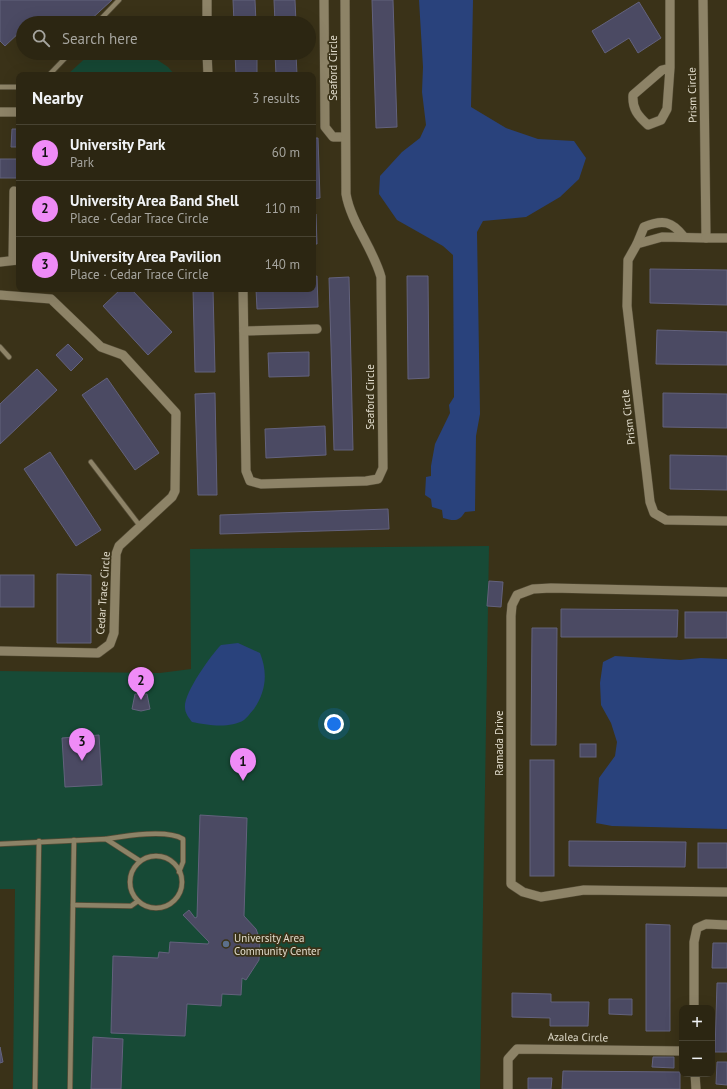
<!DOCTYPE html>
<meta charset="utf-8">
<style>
:root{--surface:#2c2612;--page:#383220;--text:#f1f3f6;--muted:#a6a59f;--line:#484332;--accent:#ef8bf7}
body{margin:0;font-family:"PT Sans",sans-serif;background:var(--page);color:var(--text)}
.controls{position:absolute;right:12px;bottom:12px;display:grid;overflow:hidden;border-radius:8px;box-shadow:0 4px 16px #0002}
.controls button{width:36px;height:36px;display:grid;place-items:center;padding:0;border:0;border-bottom:1px solid var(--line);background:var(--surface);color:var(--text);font:20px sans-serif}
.you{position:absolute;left:334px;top:724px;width:14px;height:14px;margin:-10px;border:3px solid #fff;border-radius:50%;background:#1a73e8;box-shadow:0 0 0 6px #1a73e833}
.badge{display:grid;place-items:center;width:26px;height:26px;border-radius:50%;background:var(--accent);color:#111;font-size:13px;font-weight:700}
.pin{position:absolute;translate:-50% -33px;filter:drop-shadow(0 1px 2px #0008)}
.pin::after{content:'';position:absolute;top:21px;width:14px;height:12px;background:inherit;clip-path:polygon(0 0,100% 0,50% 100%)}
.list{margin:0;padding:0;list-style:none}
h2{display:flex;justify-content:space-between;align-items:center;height:52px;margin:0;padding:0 16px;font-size:17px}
h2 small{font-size:13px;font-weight:400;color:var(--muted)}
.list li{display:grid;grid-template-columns:26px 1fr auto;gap:12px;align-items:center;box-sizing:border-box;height:56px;padding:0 16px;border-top:1px solid var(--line)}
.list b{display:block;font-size:15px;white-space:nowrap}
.list p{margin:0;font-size:13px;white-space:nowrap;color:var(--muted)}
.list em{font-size:13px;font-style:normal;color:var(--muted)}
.icon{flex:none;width:22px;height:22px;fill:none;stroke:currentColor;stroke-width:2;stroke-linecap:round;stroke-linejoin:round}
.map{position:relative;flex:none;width:727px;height:1089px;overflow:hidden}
.search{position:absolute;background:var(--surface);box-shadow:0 4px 16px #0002;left:16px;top:16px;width:300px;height:44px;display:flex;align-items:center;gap:10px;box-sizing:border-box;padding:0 14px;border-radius:22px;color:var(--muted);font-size:15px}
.panel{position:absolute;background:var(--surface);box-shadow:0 4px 16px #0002;left:16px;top:72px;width:300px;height:220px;border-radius:8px}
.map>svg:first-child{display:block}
</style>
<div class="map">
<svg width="727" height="1089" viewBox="0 0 727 1089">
<rect width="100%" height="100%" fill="#3a3218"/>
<!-- green -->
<g fill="#174a36">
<polygon points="91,53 147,53 168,67 175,75 67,75"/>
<polygon points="489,546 480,1089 13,1089 15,889 0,889 0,671 160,673 191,669 190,549"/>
</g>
<!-- water -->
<g fill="#29427c">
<path d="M419,0H473L471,107L506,128L538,139L574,141L586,158L579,179L560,197L526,217L483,221L477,232L480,414L476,436L475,511L465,512C459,522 454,521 443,518L442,510L432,507L431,499L425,495L426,477L431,476V466L435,444L450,413L449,405L454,397L453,255L443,246L397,220L379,194L380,176L402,152L420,138L426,125L422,92L423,67Z"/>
<path d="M238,643L260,653C268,673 266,691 254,709C251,712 247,718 244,720C230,729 206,725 192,722C189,718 185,713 185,708C183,694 211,655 221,645Z"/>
<polygon points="615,656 680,660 701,658 727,659 727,829 612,826 596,823 599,778 615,756 617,742 611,723 601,705 600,683 603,662"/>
</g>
<!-- building -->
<g fill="#4b4a63" stroke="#63627d">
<polygon points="0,0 112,0 87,23 23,23 23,29 5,46 0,41"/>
<polygon points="233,0 255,0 256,23 234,23"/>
<polygon points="274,0 295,0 296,23 275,23"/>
<polygon points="372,0 393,0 397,127 376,128"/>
<polygon points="639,2 661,38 638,53 629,38 605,53 592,31"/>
<polygon points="235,53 257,53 257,75 236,75"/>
<polygon points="275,53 296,53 297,75 276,75"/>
<polygon points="12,129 19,129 19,147 11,147"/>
<polygon points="313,138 318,138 320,198 313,199"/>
<rect x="0" y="159" width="19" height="19"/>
<polygon points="313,214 316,214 317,244 313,244"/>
<polygon points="650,269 727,270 727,305 650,303"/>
<polygon points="317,276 318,307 257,309 256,289 313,289 313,277"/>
<polygon points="407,276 428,276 429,378 408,379"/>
<polygon points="349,277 353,450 334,450 329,278"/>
<polygon points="121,289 131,289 172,332 148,355 103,306"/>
<polygon points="193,289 213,289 215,372 195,372"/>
<polygon points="657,330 727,332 727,365 656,364"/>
<polygon points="68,344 83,359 71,371 56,355"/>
<polygon points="309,352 309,376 269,377 268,353"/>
<polygon points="37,369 57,390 0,444 0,404"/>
<polygon points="107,378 159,453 135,470 82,395"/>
<polygon points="215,393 217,495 198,495 195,394"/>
<polygon points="663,393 727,394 727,428 663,427"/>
<polygon points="325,426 326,455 266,458 265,429"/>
<polygon points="50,452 101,530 76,546 24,469"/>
<polygon points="670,455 727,456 727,490 670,489"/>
<polygon points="388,509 389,529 220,534 220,515"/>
<polygon points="57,574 91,575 91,643 57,643"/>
<rect x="0" y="575" width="34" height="32"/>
<polygon points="489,581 503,582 501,607 487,606"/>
<polygon points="561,609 678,610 677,637 561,637"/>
<rect x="685" y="612" width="42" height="26"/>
<polygon points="532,628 557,628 556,745 531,745"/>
<polygon points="135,694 147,694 150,709 141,711 132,709"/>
<polygon points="99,735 102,785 65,787 62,738"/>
<rect x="580" y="744" width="16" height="13"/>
<rect x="530" y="760" width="24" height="116"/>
<polygon points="200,815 247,818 244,916 256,929 260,940 259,960 246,980 242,978 241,995 222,994 221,1006 187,1004 185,1036 111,1033 113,956 158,958 159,952 169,953 170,942 208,944 209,942 183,915 189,910 195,918 197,917"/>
<polygon points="569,841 686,842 685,867 569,866"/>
<rect x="698" y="843" width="29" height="25"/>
<polygon points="646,924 670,925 670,1031 646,1031"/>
<polygon points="713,943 727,943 727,968 712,968"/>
<polygon points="717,983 727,983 727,1052 715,1052"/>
<polygon points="512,993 551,994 551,1002 589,1002 588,1026 550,1026 550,1018 512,1017"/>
<polygon points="609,999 632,999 632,1015 609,1014"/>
<polygon points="93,1037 123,1039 121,1089 91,1089"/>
<polygon points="0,1047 3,1062 0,1063"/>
<polygon points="653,1057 674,1057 674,1068 652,1067"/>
<polygon points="717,1062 727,1062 727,1085 716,1084"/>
<polygon points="563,1071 680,1072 680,1089 562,1089"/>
<polygon points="528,1078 552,1078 551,1089 528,1089"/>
</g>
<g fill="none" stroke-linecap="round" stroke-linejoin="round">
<defs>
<g id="service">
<polyline points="97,23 119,0"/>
<polyline points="49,75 70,53"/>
<polyline points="0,87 19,87"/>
<polyline points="0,347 9,357"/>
<polyline points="91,462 140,526"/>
<path d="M106,839C125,836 167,829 183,839V862L179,872"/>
<polyline points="0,844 106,839 140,861"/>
<circle cx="156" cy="882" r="26"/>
<polyline points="73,905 131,906 138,901"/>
<polyline points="35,1089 39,841"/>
<polyline points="70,1089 74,840"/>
</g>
<g id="minor">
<polyline points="207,0 207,23"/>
<polyline points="324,0 325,127 333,137 345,137"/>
<path d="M670,0V68L667,109L661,120L648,125C638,116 632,109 633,95L662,70L670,68"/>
<polyline points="703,0 706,238 662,237 637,244 628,260 627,306 650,502 654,513 666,520 727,521"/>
<polyline points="207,53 208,75"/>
<polyline points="0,112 19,112"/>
<polyline points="706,238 727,238"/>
<path d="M637,244L644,227C663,219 672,221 684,237"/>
<polyline points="13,260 14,191"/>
<polyline points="0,262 18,260"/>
<path d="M243,289L246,471L250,481L261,484L366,481L378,479L383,468L381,277C373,248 351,223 346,194L345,0"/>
<polyline points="0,295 51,299 101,347 123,355 176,413 175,491 172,497 119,546 116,554 114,633 110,644 98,653 0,651"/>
<polyline points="244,331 317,329"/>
<polyline points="727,592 551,588 533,589 517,595 512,605 511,616 511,884 523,892 541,897 584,890 727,892"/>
<polyline points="694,1008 694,942 697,928 706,924 727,925"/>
<polyline points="695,1074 696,1089"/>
<polyline points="508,1089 508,1059 517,1049 682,1051"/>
</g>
</defs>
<!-- service casing -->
<use href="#service" stroke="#544c36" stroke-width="6"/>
<!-- minor casing -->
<use href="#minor" stroke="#544c36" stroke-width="10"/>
<!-- service -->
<use href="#service" stroke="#8d8367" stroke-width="4.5"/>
<!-- minor -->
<use href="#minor" stroke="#8d8367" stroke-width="9"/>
</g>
<!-- markers -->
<circle fill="#5c6f8a" stroke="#3a3218" stroke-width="1.5" cx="226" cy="944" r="4"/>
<g text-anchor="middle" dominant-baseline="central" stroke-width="3.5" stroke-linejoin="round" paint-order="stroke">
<!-- street labels -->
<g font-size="11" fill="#e1dccc" stroke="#3a3218">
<text transform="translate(333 68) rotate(-90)">Seaford Circle</text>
<text transform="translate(692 95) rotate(-91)">Prism Circle</text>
<text transform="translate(370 397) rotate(-90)">Seaford Circle</text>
<text transform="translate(628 417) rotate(-97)">Prism Circle</text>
<text transform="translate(103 593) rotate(-86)">Cedar Trace Circle</text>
<text transform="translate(499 743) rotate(-90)">Ramada Drive</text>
<text transform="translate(578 1037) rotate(1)">Azalea Circle</text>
</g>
<!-- poi labels -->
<g font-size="11" fill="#e1dccc" stroke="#3a3218" text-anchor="start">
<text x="234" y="938">University Area<tspan x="234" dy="13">Community Center</tspan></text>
</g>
</g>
</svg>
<div class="controls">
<button>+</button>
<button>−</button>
</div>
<div class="you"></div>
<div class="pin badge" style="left:243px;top:781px">1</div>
<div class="pin badge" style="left:141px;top:700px">2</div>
<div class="pin badge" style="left:82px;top:761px">3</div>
<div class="search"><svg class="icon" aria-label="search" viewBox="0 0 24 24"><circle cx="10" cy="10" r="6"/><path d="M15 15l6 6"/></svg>Search here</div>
<section class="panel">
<h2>Nearby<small>3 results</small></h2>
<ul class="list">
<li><span class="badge">1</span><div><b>University Park</b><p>Park</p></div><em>60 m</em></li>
<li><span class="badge">2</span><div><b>University Area Band Shell</b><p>Place · Cedar Trace Circle</p></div><em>110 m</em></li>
<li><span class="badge">3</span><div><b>University Area Pavilion</b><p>Place · Cedar Trace Circle</p></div><em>140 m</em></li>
</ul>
</section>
</div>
